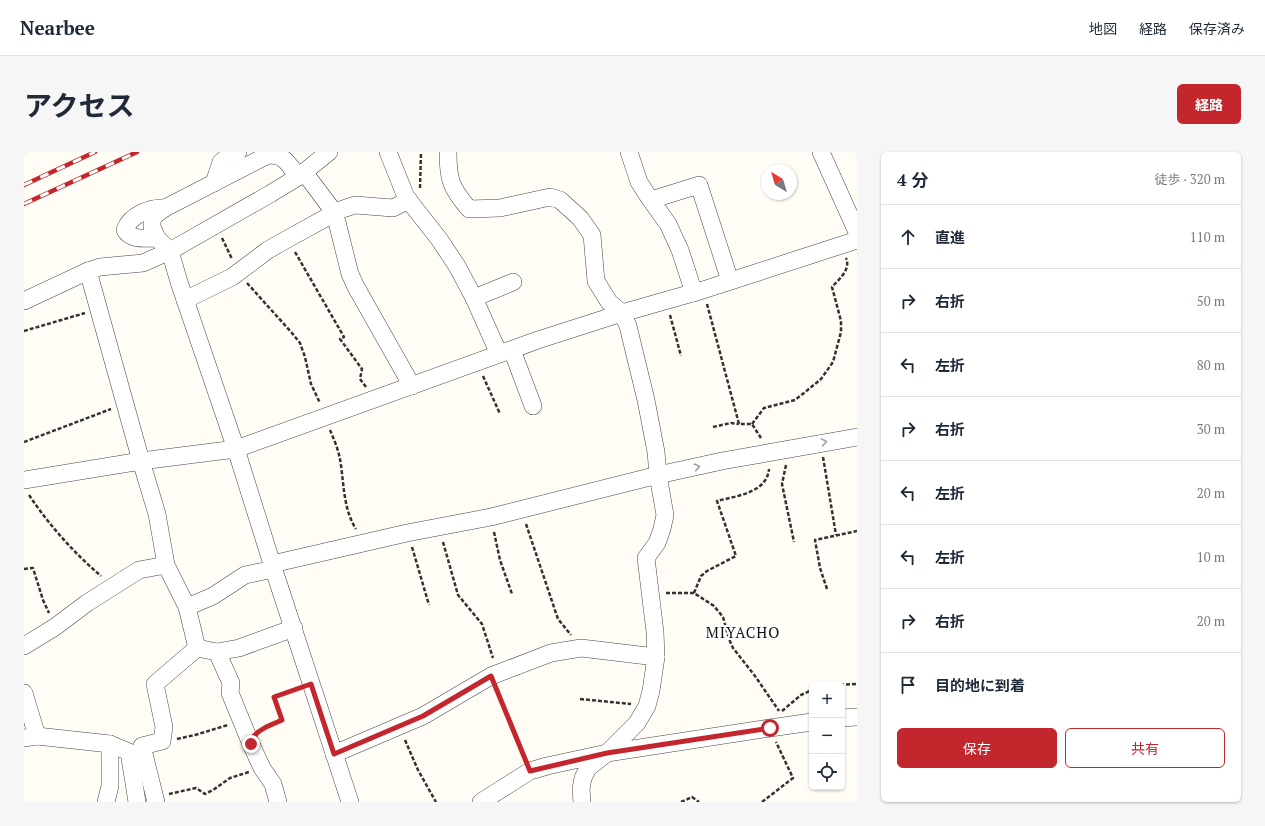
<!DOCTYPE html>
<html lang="ja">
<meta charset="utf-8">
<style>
:root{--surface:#fff;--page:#f6f6f7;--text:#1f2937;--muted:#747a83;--line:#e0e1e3;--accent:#c4262e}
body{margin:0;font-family:"PT Serif","Noto Sans JP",serif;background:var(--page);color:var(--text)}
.controls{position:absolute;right:12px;bottom:12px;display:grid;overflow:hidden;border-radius:6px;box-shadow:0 1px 3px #0004}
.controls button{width:36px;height:36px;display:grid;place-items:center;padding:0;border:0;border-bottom:1px solid var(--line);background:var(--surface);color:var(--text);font:20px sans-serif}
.compass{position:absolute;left:737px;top:12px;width:36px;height:36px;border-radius:50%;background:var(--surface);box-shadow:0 1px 3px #0004;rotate:322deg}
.stop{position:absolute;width:12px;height:12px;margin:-9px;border:3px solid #c4262e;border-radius:50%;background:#fff}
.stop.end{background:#c4262e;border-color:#fff;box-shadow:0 1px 4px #0008}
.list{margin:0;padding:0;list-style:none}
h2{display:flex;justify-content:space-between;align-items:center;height:52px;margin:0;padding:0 16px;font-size:17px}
h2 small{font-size:13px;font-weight:400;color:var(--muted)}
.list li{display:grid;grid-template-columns:26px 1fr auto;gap:12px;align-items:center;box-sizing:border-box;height:64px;padding:0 16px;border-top:1px solid var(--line)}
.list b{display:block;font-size:15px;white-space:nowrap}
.list em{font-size:13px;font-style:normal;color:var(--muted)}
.actions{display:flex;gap:8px;padding:12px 16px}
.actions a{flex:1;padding:9px 0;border:1px solid var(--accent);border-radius:6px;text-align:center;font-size:14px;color:var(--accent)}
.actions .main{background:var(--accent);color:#fff}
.icon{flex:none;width:22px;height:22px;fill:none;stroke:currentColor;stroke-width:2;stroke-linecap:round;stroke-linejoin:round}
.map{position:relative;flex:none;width:833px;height:650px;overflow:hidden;border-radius:6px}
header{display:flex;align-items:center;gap:24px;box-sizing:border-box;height:56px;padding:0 20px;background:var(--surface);border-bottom:1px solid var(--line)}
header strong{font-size:19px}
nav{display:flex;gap:22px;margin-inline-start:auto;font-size:14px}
.intro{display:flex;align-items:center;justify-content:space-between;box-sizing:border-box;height:96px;padding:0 24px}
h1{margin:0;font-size:28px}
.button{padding:10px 18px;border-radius:6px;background:var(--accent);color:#fff;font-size:14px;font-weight:700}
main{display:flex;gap:24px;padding:0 24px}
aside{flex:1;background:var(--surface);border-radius:6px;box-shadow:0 1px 3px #0004}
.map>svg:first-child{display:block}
</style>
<header>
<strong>Nearbee</strong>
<nav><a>地図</a><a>経路</a><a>保存済み</a></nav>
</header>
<div class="intro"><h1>アクセス</h1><a class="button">経路</a></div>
<main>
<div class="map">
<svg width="833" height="650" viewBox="0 0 833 650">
<rect width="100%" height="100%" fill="#fffdf5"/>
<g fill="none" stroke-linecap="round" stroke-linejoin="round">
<defs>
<g id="minor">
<polyline points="364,0 382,45 415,87 433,114 450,146 475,202"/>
<path d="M424,0C424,28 427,36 445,57L476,56L526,45L536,48L556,66L568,83L572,129L585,150L598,161L604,174L622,248L632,300L634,323L641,363L638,377L633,391L622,406L631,480L632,505L627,539L623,554L613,571L583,601L564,616L559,626L557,637L558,650"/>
<polyline points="605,0 615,30 624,44 644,72 656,98 670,141"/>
<polyline points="797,0 833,80"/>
<polyline points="280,20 307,56 313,70 326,122 332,135 388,234"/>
<path d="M274,25C264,12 262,3 244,3L141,56L130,64L128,69V75L133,86L146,99L155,130L212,297L248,412L326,650"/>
<polyline points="190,31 197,10 202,6 214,0"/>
<polyline points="627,48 675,33 706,129"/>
<path d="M133,86C122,86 107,89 101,78C106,63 126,55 141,56"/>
<polyline points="64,119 117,309 133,362 142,413 163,455 173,496 193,500 215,496 270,476"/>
<polyline points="450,146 489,130"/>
<polyline points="161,148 208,125 244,98 258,90 316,58 331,53 369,56 385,48"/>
<polyline points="0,149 64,119 76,115 119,111 146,99 246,42 274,25 305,0"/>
<polyline points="488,198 509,254"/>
<polyline points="0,328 117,309 212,297 514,188 598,161 679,138 833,88"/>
<polyline points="248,412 383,381 467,365 634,323 698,309 833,285"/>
<polyline points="163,455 189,444 221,423 250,417"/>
<polyline points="0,494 31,475 63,451 115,418 142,413"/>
<polyline points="193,500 207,531 206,541 227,592 238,616 249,632 254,650"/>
<polyline points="0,541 13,584"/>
<polyline points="818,566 833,565"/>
<polyline points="0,586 13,584 86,592 86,634 82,650"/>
<polyline points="86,592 105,600 113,650"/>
<polyline points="310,602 399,564 467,524 527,501 557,496 632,505"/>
<polyline points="132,650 118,594 138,589 140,575 131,532 173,496"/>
<polyline points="457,650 506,619 523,614 583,601 746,576 788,570"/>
</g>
</defs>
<!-- minor casing -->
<use href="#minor" stroke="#444" stroke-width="18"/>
<!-- path -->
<g stroke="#333" stroke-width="2.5" stroke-dasharray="4 2" stroke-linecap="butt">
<polyline points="396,36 397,0"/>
<polyline points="198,86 208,107"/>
<polyline points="271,100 320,185 316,187 338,217 336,227 342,235"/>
<polyline points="223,131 268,181 276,191 281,205 287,232 296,251"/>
<polyline points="683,152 715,272 728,272 737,286"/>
<polyline points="646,163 657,204"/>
<polyline points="0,179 61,161"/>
<polyline points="459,224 476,262"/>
<path d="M728,272L740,256L771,248L780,241L797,227L809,210L817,180V169L808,135C815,127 827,118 822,106"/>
<polyline points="689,275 707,271 715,272"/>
<path d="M306,278C310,287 314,297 316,307C320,330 319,357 332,377"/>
<polyline points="0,290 87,257"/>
<polyline points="799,305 812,383"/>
<polyline points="762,313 758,332 770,390"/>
<path d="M5,343C25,373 50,401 77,424"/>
<polyline points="502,372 534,467 547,483"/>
<polyline points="470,380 476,408 488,442"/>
<polyline points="419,390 434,443 458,472 469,506"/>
<polyline points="388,395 405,453"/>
<polyline points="0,417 9,416 19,448 25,461"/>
<polyline points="803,437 796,416 791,388 833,379"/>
<polyline points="642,441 670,441 690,454 699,465 705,487 709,496 731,524 755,559"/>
<path d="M670,441L677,424L683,419L712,404L693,349C712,344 743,341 745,317"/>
<polyline points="804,533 833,532"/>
<polyline points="473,538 500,606"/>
<polyline points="556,547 607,552"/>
<polyline points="758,559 777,543 788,538"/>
<polyline points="238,578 258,568 250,545 274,536"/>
<polyline points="153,587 171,583 204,573"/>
<polyline points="381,588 394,618 412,650"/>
<polyline points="145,642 172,636 181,642 189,638 206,626 225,620"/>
<polyline points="657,650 668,645 675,650"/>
<polyline points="738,650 769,626 752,590"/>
</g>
<!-- minor -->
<use href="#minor" stroke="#fff" stroke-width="17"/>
<defs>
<g id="rail">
<polyline points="0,33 71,0"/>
<polyline points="0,52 113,0"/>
</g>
</defs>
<!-- rail casing -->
<use href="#rail" stroke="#c4262e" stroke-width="4.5"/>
<!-- rail -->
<use href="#rail" stroke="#fff" stroke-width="3" stroke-dasharray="9" stroke-linecap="butt"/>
</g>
<!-- one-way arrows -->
<defs><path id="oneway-chevron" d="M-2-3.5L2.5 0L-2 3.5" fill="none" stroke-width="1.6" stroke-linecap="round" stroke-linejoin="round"/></defs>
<g stroke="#a0a0a0">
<use href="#oneway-chevron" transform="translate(800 290) rotate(-10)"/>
<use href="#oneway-chevron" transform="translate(673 315) rotate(-12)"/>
</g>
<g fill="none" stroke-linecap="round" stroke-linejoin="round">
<!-- route -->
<polyline stroke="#c4262e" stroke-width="5" points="227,592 225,589 234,580 242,575 258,568 250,545 287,532 310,602 399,564 467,524 506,619 583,601 746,576"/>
</g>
<g text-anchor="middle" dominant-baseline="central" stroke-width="4" stroke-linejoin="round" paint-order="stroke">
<!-- quarter labels -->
<g font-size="15" letter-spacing="1" fill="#111" stroke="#fff">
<text x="719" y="480">MIYACHO</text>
</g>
</g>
</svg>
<div class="controls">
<button>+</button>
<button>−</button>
<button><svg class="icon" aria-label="locate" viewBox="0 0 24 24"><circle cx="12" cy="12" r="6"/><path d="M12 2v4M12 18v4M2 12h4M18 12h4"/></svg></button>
</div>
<svg class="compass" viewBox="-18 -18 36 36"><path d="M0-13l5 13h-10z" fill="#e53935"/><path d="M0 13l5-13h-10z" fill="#747a83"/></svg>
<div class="stop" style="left:746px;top:576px"></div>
<div class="stop end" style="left:227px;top:592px"></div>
</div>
<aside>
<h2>4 分<small>徒歩 · 320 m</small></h2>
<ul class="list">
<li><svg class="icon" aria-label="ahead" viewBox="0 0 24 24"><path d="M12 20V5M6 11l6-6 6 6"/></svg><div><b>直進</b></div><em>110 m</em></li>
<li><svg class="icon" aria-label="right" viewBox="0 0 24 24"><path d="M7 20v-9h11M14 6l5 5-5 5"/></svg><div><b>右折</b></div><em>50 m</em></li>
<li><svg class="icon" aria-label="left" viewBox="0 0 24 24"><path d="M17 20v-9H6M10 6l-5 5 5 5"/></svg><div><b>左折</b></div><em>80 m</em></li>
<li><svg class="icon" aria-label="right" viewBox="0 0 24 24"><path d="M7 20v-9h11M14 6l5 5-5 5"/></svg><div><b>右折</b></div><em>30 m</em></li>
<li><svg class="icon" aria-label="left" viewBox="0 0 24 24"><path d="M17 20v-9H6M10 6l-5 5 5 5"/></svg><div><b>左折</b></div><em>20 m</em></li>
<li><svg class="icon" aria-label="left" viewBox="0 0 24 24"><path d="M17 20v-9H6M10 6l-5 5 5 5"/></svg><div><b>左折</b></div><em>10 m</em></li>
<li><svg class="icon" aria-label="right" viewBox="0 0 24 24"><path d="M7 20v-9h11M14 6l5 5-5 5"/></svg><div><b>右折</b></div><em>20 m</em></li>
<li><svg class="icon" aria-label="arrive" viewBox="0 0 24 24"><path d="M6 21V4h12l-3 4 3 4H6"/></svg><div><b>目的地に到着</b></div></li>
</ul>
<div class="actions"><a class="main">保存</a><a>共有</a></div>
</aside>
</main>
